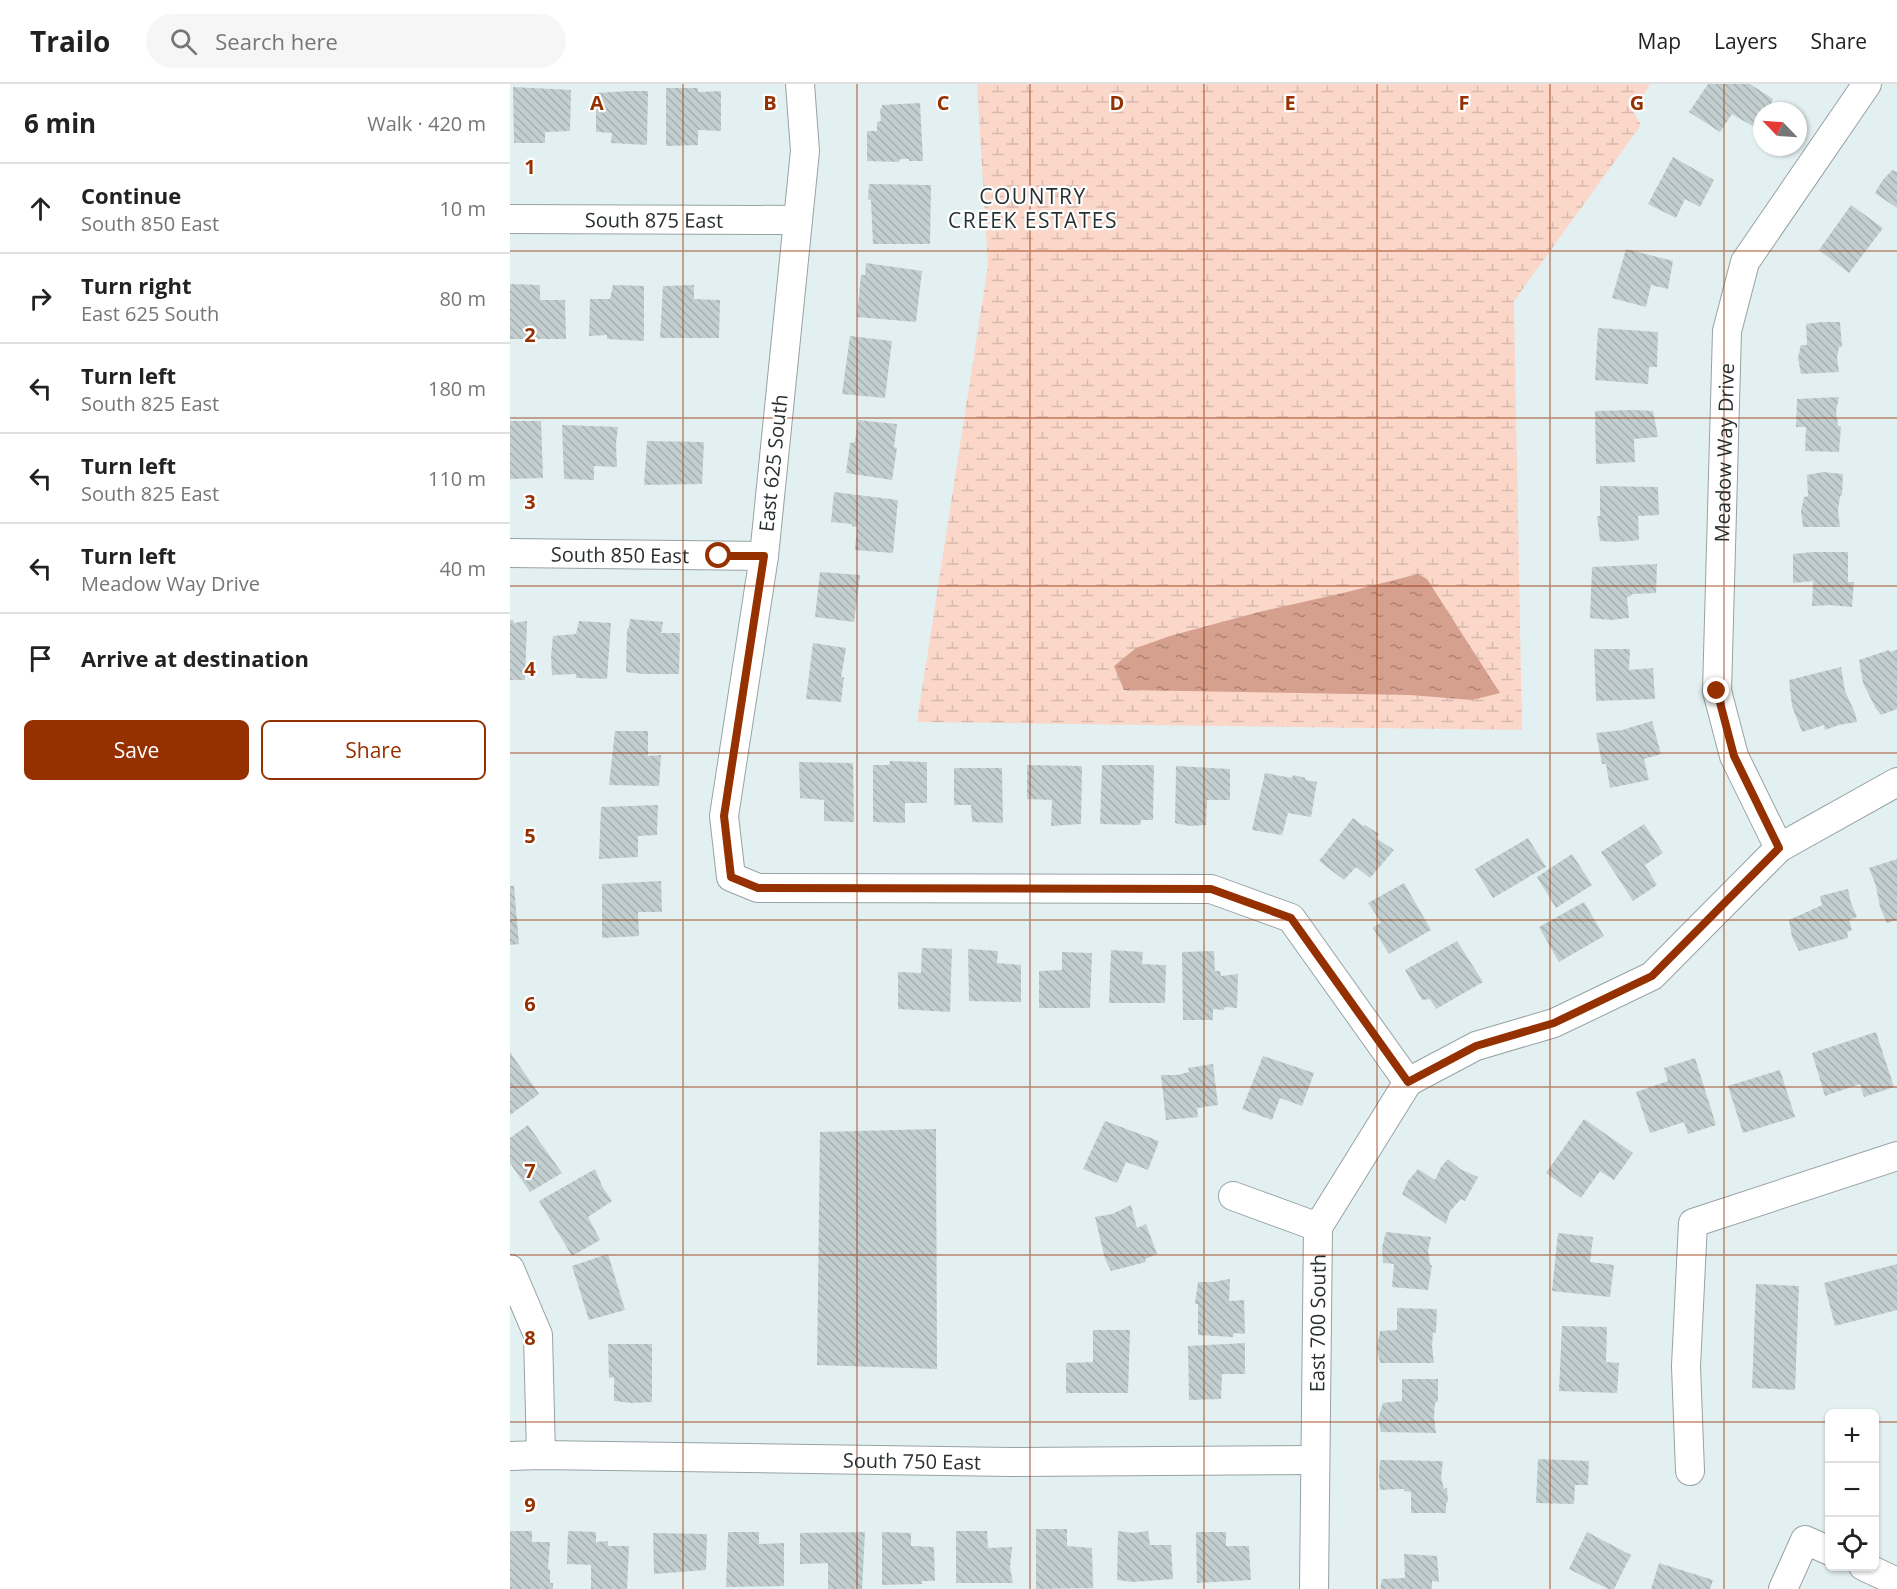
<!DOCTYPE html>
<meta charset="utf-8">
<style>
:root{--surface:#fff;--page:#f6f6f6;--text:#222;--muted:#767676;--line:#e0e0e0;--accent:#953000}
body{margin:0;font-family:"Open Sans",sans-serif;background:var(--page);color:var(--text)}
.controls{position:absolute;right:18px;bottom:18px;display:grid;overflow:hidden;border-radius:9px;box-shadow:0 2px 4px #0004}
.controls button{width:54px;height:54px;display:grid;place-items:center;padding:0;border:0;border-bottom:2px solid var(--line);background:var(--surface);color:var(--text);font:30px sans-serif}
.compass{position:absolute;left:1243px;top:18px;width:54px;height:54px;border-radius:50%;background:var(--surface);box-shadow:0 2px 4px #0004;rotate:295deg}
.stop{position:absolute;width:18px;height:18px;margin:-14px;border:4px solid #953000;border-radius:50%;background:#fff}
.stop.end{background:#953000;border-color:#fff;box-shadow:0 2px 6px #0008}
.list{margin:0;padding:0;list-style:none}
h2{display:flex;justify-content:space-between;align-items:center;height:78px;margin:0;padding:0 24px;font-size:26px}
h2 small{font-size:20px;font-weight:400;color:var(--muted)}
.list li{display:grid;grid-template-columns:39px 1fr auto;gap:18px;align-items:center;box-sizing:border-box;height:90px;padding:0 24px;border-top:2px solid var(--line)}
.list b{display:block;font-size:22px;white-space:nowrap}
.list p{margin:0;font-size:20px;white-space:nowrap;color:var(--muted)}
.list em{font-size:20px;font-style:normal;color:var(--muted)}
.actions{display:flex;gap:12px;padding:18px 24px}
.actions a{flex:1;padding:14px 0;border:2px solid var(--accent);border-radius:9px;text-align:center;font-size:21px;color:var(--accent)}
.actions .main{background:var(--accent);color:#fff}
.icon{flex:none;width:33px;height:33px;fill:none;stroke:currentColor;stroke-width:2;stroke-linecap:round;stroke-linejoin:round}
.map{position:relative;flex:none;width:1387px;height:1505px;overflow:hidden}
header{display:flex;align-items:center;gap:36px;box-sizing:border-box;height:84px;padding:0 30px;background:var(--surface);border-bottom:2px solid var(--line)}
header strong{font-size:28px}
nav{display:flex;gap:33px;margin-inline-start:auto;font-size:21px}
.search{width:420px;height:54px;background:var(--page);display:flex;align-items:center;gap:15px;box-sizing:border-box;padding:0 21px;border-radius:33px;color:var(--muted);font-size:22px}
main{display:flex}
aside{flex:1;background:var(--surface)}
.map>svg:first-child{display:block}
</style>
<header>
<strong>Trailo</strong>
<div class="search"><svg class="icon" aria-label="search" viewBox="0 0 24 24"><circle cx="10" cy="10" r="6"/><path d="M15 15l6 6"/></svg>Search here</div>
<nav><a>Map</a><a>Layers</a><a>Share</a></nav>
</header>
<main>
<aside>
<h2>6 min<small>Walk · 420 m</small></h2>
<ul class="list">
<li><svg class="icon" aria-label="ahead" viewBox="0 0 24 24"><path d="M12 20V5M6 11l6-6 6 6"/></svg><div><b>Continue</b><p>South 850 East</p></div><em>10 m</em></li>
<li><svg class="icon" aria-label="right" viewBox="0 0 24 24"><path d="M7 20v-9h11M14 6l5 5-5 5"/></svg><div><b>Turn right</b><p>East 625 South</p></div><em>80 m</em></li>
<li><svg class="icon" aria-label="left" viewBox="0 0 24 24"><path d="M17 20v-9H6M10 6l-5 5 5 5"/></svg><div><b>Turn left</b><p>South 825 East</p></div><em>180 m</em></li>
<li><svg class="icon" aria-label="left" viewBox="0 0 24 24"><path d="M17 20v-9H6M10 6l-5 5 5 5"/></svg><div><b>Turn left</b><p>South 825 East</p></div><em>110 m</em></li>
<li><svg class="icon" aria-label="left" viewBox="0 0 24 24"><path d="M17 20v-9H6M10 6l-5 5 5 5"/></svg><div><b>Turn left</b><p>Meadow Way Drive</p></div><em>40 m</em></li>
<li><svg class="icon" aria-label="arrive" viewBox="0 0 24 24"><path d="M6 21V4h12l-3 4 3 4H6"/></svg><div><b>Arrive at destination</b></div></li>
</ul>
<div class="actions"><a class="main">Save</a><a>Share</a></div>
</aside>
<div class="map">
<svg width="1387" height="1505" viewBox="0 0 1387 1505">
<defs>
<pattern id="wetland-marsh" width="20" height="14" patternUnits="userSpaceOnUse" patternTransform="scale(1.5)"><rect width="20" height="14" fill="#fbd7ca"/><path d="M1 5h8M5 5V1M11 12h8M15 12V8" fill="none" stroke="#d7b9ae"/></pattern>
<pattern id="water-ripples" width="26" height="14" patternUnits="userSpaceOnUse" patternTransform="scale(1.5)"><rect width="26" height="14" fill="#d5a08e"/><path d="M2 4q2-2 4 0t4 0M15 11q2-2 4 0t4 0" fill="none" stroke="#ad8374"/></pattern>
<pattern id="building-back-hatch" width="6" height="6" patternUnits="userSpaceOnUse" patternTransform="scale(1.5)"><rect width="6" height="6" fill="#c2cecf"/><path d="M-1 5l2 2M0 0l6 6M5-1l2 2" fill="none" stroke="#a7b1b2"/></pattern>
</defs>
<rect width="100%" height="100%" fill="#e3f0f1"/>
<!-- wetland -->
<polygon fill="url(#wetland-marsh)" points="467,0 1140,0 1124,29 1131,41 1004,217 1012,646 407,638 478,181"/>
<!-- water -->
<polygon fill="url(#water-ripples)" points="908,490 917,495 990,609 962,616 900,611 614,606 604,582 626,564 660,552 749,528 837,508"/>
<!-- building -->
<g fill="url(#building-back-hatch)">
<polygon points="1198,0 1240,0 1263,15 1258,27 1252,27 1252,35 1244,43 1222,30 1210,48 1179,28"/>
<polygon points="3,3 61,6 60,47 35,48 35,59 4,59"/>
<polygon points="156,4 188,4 188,8 211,7 211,47 188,46 188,61 156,62"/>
<polygon points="119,7 138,7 137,61 101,59 102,49 86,48 86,9"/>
<polygon points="410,19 413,77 399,77 399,75 390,75 389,78 357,77 357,47 367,47 367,38 371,37 370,25 372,24 372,21"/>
<polygon points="1163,73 1204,96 1190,123 1175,115 1166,134 1138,120"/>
<polygon points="1382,86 1387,88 1387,124 1365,109 1372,97"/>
<polygon points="359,100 421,101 420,160 363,160 361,116 358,115"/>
<polygon points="1341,121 1373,144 1339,189 1309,166"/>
<polygon points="1116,165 1163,177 1158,205 1141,201 1136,223 1102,214"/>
<polygon points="356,179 412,187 406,238 347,233 351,191 355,191"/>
<polygon points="0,200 30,201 30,216 55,216 56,255 0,255"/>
<polygon points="103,201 134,202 134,257 97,255 97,251 79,252 80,215 100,215"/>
<polygon points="184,201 184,215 210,216 209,254 150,254 153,202"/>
<polygon points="1312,238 1330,238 1332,263 1329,263 1327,273 1329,288 1291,290 1288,274 1291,261 1297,261 1296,240"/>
<polygon points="1088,244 1148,248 1147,283 1139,283 1138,300 1085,296"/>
<polygon points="340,252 382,257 375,314 332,310"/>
<polygon points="1329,313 1326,327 1328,342 1331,342 1329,368 1295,367 1296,343 1286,343 1287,315"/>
<polygon points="1124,326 1143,327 1148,353 1124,355 1125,378 1086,380 1085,327"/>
<polygon points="348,336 387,340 384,363 387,364 382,396 336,389 340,359 345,358"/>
<polygon points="0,337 31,337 33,394 0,395"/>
<polygon points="52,341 108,343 106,360 107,383 84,382 84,396 54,395"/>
<polygon points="137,357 194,358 192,400 134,401"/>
<polygon points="1313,388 1333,390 1332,411 1330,412 1328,427 1330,443 1293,443 1291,427 1294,413 1298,412 1297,391"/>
<polygon points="1090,402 1148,403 1149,431 1128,432 1129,456 1110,458 1090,457 1087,432 1090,432"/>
<polygon points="324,408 388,416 383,469 345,466 347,443 342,442 342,440 321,438"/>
<polygon points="1303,468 1338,468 1338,498 1344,498 1342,523 1320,521 1302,522 1303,497 1283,499 1283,470"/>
<polygon points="1147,480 1146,509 1122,510 1121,512 1117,513 1119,534 1101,536 1080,534 1082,483"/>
<polygon points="310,488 350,491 344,538 305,533"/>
<polygon points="120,535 153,538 151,549 170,549 169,590 133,590 116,588 117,545 119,544"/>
<polygon points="0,536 3,536 4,539 17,537 15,596 0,596"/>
<polygon points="69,537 101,539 97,595 66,594 66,590 42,591 41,573 43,552 66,550"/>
<polygon points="303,559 336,564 331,594 334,593 331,618 296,615"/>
<polygon points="1084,565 1120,565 1119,586 1143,584 1145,615 1086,617"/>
<polygon points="1379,566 1380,568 1387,566 1387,625 1371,631 1365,623 1353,599 1349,576"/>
<polygon points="1331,583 1335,607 1345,629 1347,638 1329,641 1315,646 1314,641 1292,648 1282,622 1279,596"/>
<polygon points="1142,637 1151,670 1134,675 1139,696 1100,704 1096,680 1092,680 1086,649 1112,646"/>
<polygon points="105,647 138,647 138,672 151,671 149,702 99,701"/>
<polygon points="380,677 417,678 417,719 395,719 395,739 363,738 363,681 379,681"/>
<polygon points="289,678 343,679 344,738 314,737 314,716 290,714"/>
<polygon points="517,681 572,682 571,740 541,742 542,716 517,715"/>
<polygon points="592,681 644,681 643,736 631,736 630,741 590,740"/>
<polygon points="666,682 720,685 720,716 697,716 696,741 680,742 665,739"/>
<polygon points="444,684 492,684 493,739 462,738 461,721 444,721"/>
<polygon points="755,689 782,694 783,691 796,694 795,696 807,698 801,733 778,729 772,751 742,746"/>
<polygon points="148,721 147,751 128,752 128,773 89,775 91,723"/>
<polygon points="843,734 853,742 855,741 869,750 866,754 884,766 860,794 846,783 834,796 809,777"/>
<polygon points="1134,740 1153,769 1135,781 1147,801 1123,817 1091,768"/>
<polygon points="1018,754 1036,783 983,814 965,785"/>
<polygon points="1062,770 1082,801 1046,824 1027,793"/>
<polygon points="1387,775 1387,836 1377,839 1370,823 1366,802 1359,784"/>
<polygon points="151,797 152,828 128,828 129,852 92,854 92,800"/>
<polygon points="894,799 921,846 879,870 863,844 871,838 858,819"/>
<polygon points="0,802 4,802 9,860 0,861"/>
<polygon points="1338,805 1341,819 1347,833 1339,836 1342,846 1337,848 1338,854 1289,867 1282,853 1279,836 1312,821 1310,812"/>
<polygon points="1074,818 1094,852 1049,878 1029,843"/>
<polygon points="947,857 973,898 926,925 920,915 912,916 895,886"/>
<polygon points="412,864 442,865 440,928 388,925 388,888 411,889"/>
<polygon points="458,865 488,867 487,879 511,881 511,918 459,917"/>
<polygon points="601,866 633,868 632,880 656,881 655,919 599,919"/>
<polygon points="704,867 705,887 710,887 711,892 728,890 727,924 715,923 714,926 703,925 703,936 673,936 672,868"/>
<polygon points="552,868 582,869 580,924 529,924 529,887 552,886"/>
<polygon points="1366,948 1384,1003 1354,1013 1350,1000 1315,1012 1302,969"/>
<polygon points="0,968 29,1010 0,1031"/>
<polygon points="753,972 804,989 792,1022 770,1014 762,1036 732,1025"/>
<polygon points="1185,974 1206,1041 1178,1050 1174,1038 1140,1049 1126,1008 1158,997 1154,984"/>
<polygon points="703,980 708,1021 687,1024 688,1033 656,1036 651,991 667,991 679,988 678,984"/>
<polygon points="1270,986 1285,1033 1233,1049 1218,1002"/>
<polygon points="1074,1035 1123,1069 1104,1096 1090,1087 1071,1114 1036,1089"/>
<polygon points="595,1037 649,1057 638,1086 616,1078 607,1099 573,1085"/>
<polygon points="18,1041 52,1089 20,1108 0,1079 0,1054"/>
<polygon points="426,1045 427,1285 307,1281 310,1048"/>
<polygon points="938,1075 950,1085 968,1093 955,1117 951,1115 940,1127 936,1140 892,1110 898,1097 908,1085 925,1096 931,1083"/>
<polygon points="85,1085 92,1102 102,1117 78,1133 90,1156 62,1172 29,1117"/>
<polygon points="621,1121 627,1144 636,1140 647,1170 635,1175 636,1178 601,1187 595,1175 585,1133 602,1130"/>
<polygon points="876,1148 921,1153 918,1167 920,1181 922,1181 918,1206 882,1203 884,1180 873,1179 872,1163"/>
<polygon points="1048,1149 1083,1153 1080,1178 1104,1181 1100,1213 1042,1207"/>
<polygon points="98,1170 115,1226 79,1236 62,1182"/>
<polygon points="1387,1180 1387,1226 1325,1242 1314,1199"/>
<polygon points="720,1195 719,1217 734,1216 735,1250 724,1249 723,1253 688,1251 688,1220 685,1220 688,1198 703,1198"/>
<polygon points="1246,1200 1289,1202 1285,1306 1242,1304"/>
<polygon points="887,1224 927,1225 926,1249 923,1248 922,1262 924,1279 870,1279 867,1263 870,1247 887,1246"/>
<polygon points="1052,1242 1097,1243 1096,1278 1109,1279 1107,1309 1049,1307"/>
<polygon points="583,1246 620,1246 618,1309 556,1309 556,1279 583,1278"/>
<polygon points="735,1259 735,1290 712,1290 711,1315 679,1316 678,1262"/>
<polygon points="98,1260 142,1260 142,1318 122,1319 104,1317 104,1293 99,1294"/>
<polygon points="892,1295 928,1295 928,1317 925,1319 924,1333 926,1349 871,1348 868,1335 873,1319 892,1317"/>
<polygon points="1028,1375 1079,1377 1078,1401 1065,1401 1064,1420 1026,1419"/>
<polygon points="870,1376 933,1377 931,1393 934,1405 937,1404 938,1418 936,1419 936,1429 901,1429 901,1408 894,1407 894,1405 870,1406 869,1392"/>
<polygon points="526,1445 557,1445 557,1462 582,1464 583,1504 526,1505"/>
<polygon points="0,1447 22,1447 22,1458 40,1458 38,1486 40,1485 40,1499 43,1499 43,1505 0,1505"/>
<polygon points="58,1447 86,1448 86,1458 98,1457 98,1462 119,1462 117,1505 81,1505 81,1481 57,1480"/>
<polygon points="446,1447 477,1447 478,1464 502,1463 500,1483 503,1499 446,1499"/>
<polygon points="608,1447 624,1449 638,1447 640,1461 661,1461 663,1495 623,1498 607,1496"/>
<polygon points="218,1448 249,1448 249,1460 274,1459 274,1502 216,1503"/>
<polygon points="355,1448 352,1505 318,1505 318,1479 290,1480 290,1449"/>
<polygon points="372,1448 401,1449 401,1462 424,1463 425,1497 412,1497 412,1500 372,1501"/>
<polygon points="686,1448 716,1448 716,1462 739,1462 741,1496 687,1499"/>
<polygon points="1077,1448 1121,1471 1104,1505 1098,1505 1059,1485"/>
<polygon points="143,1449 197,1450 196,1486 144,1490"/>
<polygon points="894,1470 927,1472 929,1498 922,1497 922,1505 870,1505 872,1495 895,1494"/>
<polygon points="1149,1479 1203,1496 1200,1505 1141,1505"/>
</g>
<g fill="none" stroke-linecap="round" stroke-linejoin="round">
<defs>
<g id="minor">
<polyline points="290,0 295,67 254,472 214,732 221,793 248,804 701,805 781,834 898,998"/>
<path id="s1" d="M0,135L288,136"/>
<path id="s2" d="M0,469L254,472"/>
<path id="s3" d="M1269,764L1224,672L1207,607L1217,247L1235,178L1357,0"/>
<polyline points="898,998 966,962 1044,939 1142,892 1269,764 1387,698"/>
<polyline points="723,1112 808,1143"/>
<polyline points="0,1185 28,1251 31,1371"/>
<path id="s4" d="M0,1372L31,1371L501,1378L805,1376"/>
<polyline points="1180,1387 1176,1282 1183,1139 1387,1072"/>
<polyline points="1353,1482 1387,1498"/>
<path id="s5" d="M804,1505L808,1143L898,998"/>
<polyline points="1273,1505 1295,1456 1320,1467"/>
</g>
</defs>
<!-- minor casing -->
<use href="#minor" stroke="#97a2a4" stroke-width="30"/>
<!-- minor -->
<use href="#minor" stroke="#fff" stroke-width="28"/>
</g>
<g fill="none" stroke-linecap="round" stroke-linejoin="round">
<!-- route -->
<polyline stroke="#953000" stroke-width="8" points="209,472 254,472 214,732 221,793 248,804 701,805 781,834 898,998 966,962 1044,939 1142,892 1269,764 1224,672 1207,607"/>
</g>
<!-- grid -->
<path fill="none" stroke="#953000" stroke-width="1.5" stroke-opacity="0.55" d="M173,0V1505M347,0V1505M520,0V1505M694,0V1505M867,0V1505M1040,0V1505M1214,0V1505M0,167H1387M0,334H1387M0,502H1387M0,669H1387M0,836H1387M0,1003H1387M0,1171H1387M0,1338H1320M1364,1338H1387"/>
<g text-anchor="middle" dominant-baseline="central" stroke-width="4.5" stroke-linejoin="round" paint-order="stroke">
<!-- street labels -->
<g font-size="20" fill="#292e2f" stroke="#fff">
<text stroke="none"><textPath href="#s1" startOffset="144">South 875 East</textPath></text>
<text stroke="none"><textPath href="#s3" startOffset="408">Meadow Way Drive</textPath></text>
<text transform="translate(263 379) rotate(-84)">East 625 South</text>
<text stroke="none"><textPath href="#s2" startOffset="110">South 850 East</textPath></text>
<text stroke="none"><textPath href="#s5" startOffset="266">East 700 South</textPath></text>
<text stroke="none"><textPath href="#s4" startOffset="402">South 750 East</textPath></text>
</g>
<!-- neighbourhood labels -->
<g font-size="21" letter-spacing="1.5" fill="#273132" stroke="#fff">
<text x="523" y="112">COUNTRY<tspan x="523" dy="24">CREEK ESTATES</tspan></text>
</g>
</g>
<g font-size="20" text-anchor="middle" font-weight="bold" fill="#953000" stroke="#fff" stroke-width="4.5" stroke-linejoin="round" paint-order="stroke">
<text x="87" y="26">A</text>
<text x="260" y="26">B</text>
<text x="433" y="26">C</text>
<text x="607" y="26">D</text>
<text x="780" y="26">E</text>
<text x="954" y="26">F</text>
<text x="1127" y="26">G</text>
<text x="20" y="90">1</text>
<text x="20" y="258">2</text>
<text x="20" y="425">3</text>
<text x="20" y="592">4</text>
<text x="20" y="759">5</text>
<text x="20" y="927">6</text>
<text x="20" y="1094">7</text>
<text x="20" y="1261">8</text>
<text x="20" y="1428">9</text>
</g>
</svg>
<div class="controls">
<button>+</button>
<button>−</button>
<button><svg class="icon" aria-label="locate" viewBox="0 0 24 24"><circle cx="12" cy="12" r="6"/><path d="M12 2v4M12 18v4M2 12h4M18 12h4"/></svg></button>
</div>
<svg class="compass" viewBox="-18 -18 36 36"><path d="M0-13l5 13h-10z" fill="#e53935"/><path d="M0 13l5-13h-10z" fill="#767676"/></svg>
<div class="stop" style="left:209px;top:472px"></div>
<div class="stop end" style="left:1207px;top:607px"></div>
</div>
</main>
